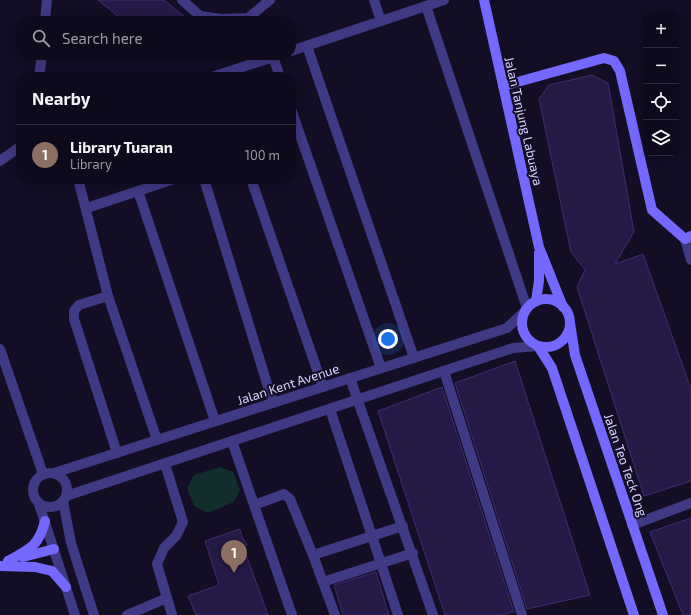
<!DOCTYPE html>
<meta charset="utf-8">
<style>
:root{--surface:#0e0a1b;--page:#1c1828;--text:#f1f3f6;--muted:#9b9aa3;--line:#2e2b3a;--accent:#2563eb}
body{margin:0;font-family:"Exo 2",sans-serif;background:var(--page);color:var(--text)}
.controls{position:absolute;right:12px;top:12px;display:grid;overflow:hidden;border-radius:8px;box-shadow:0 2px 10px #0003}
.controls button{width:36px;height:36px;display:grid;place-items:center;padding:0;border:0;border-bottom:1px solid var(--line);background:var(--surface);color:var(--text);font:20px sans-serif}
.you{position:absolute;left:388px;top:339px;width:14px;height:14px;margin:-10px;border:3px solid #fff;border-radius:50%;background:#1a73e8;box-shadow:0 0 0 6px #1a73e833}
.badge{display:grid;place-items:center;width:26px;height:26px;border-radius:50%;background:var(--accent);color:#fff;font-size:13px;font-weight:700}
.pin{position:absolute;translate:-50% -33px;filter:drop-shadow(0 1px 2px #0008)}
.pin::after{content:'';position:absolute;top:21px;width:14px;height:12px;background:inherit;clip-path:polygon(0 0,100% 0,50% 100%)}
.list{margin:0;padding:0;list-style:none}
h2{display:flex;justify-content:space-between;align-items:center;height:52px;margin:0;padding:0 16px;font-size:17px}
h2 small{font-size:13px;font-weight:400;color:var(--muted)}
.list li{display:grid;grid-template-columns:26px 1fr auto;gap:12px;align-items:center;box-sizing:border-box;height:60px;padding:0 16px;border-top:1px solid var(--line)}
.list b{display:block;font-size:15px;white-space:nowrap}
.list p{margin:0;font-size:13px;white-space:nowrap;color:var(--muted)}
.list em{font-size:13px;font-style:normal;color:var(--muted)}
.icon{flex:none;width:22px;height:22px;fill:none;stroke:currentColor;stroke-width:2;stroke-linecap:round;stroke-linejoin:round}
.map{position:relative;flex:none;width:691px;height:615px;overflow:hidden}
.search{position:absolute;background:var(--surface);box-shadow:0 2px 10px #0003;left:16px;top:16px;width:280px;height:44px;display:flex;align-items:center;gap:10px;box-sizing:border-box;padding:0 14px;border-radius:16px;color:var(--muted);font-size:15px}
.panel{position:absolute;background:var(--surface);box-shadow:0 2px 10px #0003;left:16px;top:72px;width:280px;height:112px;border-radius:16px}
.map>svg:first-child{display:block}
</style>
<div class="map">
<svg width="691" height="615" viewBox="0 0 691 615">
<rect width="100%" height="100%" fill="#130e24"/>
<!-- green -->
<polygon fill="#112d2e" points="220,467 233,472 240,490 234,502 208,513 194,506 187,488 194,475"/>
<!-- building -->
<g fill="#251a45" stroke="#3e2c71">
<polygon points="98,0 164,0 190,21 124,21"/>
<polygon points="592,75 608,83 634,232 615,264 643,254 691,389 691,481 644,496 577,287 585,270 571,252 539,99 549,85"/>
<polygon points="515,361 590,595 527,609 455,383"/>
<polygon points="442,387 514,612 502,615 445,615 378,411"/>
<polygon points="691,518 691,615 683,615 650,532"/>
<polygon points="240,529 242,537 247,545 243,546 268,615 196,615 188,596 219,585 205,541"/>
<polygon points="376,572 389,615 343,615 334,585"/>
</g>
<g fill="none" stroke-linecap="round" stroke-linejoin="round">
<!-- lane -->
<g stroke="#403983" stroke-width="10">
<polyline points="182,0 200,16 221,19 248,18 270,0"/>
<polyline points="374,0 381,21"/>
<polyline points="45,21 47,0"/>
<polyline points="307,46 414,358"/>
<polyline points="273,57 280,77"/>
<polyline points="39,77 42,55"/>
<polyline points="291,109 381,368"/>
<polyline points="78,179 108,296 157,440"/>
<polyline points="204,179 273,403"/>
<polyline points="251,179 323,387"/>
<polyline points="138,191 215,421"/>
<polyline points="87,208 174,179"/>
<polyline points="685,239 691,260"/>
<polyline points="108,296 79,305 74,311 74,319 117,453"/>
<polyline points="444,371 522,615"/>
<polyline points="350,378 433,615"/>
<polyline points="330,409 398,615"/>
<polyline points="232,441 292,615"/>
<polyline points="165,464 183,522 176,536 164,548 157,564 172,615"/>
<polyline points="254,505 284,494 290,499 313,555 335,615"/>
<polyline points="632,525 691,503"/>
<polyline points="313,555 403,526"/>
<polyline points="323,582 413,553"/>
<polyline points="127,615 167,598"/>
</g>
<!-- street -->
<g stroke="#403983" stroke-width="10">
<polyline points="426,6 527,308"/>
<polyline points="291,51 444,0"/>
<polyline points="212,77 279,55"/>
<polyline points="0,161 21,146"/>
<polyline points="0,349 43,474"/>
<circle cx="50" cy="490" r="17"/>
<polyline points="54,473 507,328 525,311"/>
<polyline points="66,496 513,348 538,346"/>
<polyline points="63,501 71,543 94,615"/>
<polyline points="39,504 75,615"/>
</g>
<!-- secondary -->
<g stroke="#7568ff" stroke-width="10">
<polyline points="484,0 539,247 563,307"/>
<polyline points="503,86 604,58 614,61 620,71 652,210 685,239 691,236"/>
<circle cx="546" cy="323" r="24"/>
<polyline points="536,301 539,281 539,253"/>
<polyline points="570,323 575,355 663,615"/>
<polyline points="538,346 552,368 634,615"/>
<polyline points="23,557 54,549"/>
<path d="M8,561C30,549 39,546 45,521"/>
<polyline points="0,566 35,567 52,571 66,587"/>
</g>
</g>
<g text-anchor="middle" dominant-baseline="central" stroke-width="4" stroke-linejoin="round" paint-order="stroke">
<!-- street labels -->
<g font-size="13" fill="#d9d1ff" stroke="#130e24">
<text transform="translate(524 121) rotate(77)">Jalan Tanjung Labuaya</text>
<text transform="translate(288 384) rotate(-18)">Jalan Kent Avenue</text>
<text transform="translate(626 465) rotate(71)">Jalan Teo Teck Ong</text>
</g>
</g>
</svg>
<div class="controls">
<button>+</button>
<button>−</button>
<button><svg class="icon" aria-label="locate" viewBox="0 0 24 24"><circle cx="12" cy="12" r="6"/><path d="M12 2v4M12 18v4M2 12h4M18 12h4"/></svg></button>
<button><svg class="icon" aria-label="layers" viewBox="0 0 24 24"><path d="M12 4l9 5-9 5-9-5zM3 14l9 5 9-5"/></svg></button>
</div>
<div class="you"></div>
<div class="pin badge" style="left:234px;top:573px;background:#8d6e63">1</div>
<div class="search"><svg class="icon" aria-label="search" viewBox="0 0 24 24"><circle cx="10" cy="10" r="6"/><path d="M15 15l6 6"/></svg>Search here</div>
<section class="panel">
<h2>Nearby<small></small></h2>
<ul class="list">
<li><span class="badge" style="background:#8d6e63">1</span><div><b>Library Tuaran</b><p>Library</p></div><em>100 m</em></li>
</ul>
</section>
</div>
